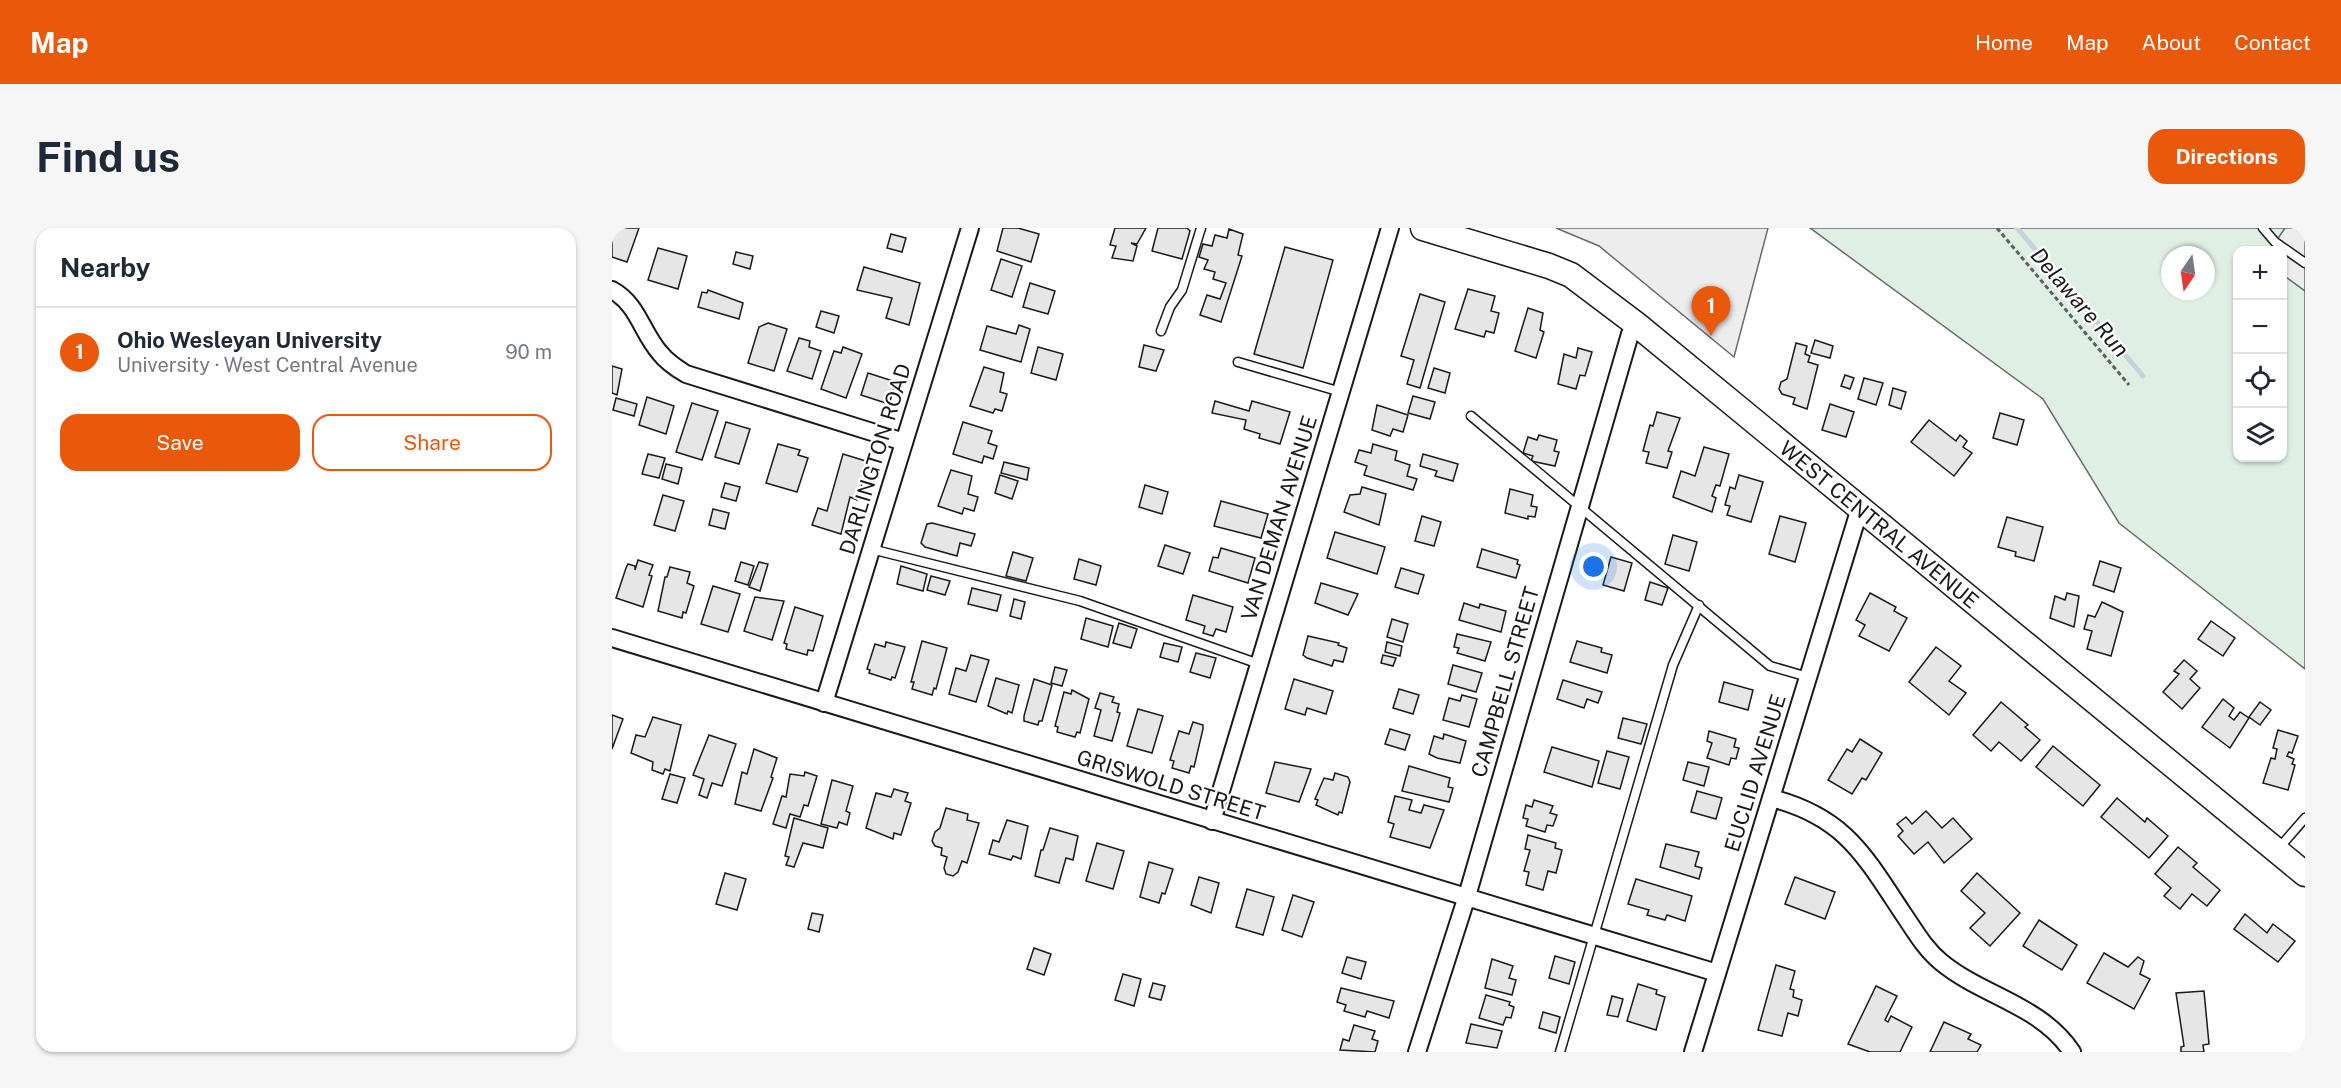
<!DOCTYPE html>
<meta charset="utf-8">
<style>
:root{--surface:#fff;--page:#f6f6f7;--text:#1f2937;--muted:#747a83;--line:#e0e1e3;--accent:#ea580c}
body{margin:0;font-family:"Public Sans",sans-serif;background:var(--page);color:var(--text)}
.controls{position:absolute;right:18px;top:18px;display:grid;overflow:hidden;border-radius:12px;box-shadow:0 2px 4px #0004}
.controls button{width:54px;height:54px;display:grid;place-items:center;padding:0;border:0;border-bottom:2px solid var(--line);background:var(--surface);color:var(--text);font:30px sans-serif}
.compass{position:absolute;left:1549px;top:18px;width:54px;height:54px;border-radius:50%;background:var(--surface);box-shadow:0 2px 4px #0004;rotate:193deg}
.you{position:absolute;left:982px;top:339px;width:21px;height:21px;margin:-15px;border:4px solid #fff;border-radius:50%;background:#1a73e8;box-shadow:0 0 0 9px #1a73e833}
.badge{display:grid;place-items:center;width:39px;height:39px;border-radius:50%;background:var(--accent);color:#fff;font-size:20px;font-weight:700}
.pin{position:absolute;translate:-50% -50px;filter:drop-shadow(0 2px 3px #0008)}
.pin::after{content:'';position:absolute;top:32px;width:21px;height:18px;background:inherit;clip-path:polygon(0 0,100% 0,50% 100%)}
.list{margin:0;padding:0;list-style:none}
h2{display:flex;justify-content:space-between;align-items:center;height:78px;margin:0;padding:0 24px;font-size:26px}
h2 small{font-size:20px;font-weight:400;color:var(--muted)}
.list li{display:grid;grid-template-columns:39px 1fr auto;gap:18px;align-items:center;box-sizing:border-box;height:90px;padding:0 24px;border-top:2px solid var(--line)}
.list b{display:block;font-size:22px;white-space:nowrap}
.list p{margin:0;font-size:20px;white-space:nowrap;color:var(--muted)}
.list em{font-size:20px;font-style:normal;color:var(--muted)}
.actions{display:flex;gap:12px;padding:18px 24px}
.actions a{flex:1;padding:14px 0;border:2px solid var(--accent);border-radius:18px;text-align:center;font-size:21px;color:var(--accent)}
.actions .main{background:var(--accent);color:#fff}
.icon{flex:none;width:33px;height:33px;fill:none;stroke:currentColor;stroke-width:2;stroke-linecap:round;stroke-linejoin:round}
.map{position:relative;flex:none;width:1693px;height:824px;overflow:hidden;border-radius:18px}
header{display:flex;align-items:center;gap:36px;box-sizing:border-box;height:84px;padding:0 30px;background:var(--accent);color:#fff}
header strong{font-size:28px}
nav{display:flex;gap:33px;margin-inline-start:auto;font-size:21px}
.intro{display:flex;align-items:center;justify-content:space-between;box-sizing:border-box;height:144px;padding:0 36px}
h1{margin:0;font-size:42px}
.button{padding:15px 27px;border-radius:18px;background:var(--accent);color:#fff;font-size:21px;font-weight:700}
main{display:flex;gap:36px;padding:0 36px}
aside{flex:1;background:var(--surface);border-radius:18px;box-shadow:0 2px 4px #0004}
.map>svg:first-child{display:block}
</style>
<header>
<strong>Map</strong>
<nav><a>Home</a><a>Map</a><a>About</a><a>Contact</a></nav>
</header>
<div class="intro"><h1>Find us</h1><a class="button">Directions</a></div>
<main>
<aside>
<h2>Nearby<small></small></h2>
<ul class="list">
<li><span class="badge">1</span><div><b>Ohio Wesleyan University</b><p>University · West Central Avenue</p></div><em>90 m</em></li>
</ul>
<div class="actions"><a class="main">Save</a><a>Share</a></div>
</aside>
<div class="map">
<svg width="1693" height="824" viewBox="0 0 1693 824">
<rect width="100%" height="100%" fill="#fff"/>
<!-- green -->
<path fill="#e0efe3" stroke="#6a6a6a" stroke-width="1.5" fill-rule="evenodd" d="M1198,0H1693V441L1507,295L1431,171ZM1626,22H1670V230H1626ZM1558,27H1594V63H1558Z"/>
<!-- parking -->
<g fill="#ededed" stroke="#6a6a6a" stroke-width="1.5">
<polygon points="944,0 1156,0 1122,129 987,18"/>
<polygon points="1673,0 1682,0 1693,7 1693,63 1671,47 1670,22 1658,22"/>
</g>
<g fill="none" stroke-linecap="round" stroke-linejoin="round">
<!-- stream -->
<polyline stroke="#c6d2dc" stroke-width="5" points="1405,0 1531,148"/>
</g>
<!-- building -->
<g fill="#e6e6e6" stroke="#1a1a1a" stroke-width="1.5">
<polygon points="0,0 27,0 15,34 0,29"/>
<polygon points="391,0 406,0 427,6 419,34 385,23"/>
<polygon points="503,0 534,0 525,16 519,15 525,18 521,33 500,30 504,18 498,17"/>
<polygon points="546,0 575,0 578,3 570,31 540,23"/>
<polygon points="617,1 631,6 626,27 630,28 609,94 588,87 595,67 608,71 614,55 601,51 603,44 592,41 596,32 587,29 591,16 600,18 603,7 615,10"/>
<polygon points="279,6 294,10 290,24 275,20"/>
<polygon points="673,19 721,32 691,140 642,126"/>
<polygon points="46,20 75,28 66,61 36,52"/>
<polygon points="124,24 141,28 138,41 121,36"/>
<polygon points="389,31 410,38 400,69 379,62"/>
<polygon points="252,39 308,55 297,97 274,90 280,70 245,62"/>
<polygon points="418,55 443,63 436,86 411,79"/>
<polygon points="856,61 883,68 879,83 887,85 882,105 874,103 872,109 843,101"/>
<polygon points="96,62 131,75 127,91 86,79 90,64 95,65"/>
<polygon points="808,66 833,74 808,160 795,156 802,132 789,128"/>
<polygon points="916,80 931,85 928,102 932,104 924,130 903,123"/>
<polygon points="209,83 227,88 222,105 204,99"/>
<polygon points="156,95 175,101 162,143 136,135 147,99"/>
<polygon points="407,97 418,101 409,134 368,122 375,98 404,106"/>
<polygon points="187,110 198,113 197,119 209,123 200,151 175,143"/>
<polygon points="1203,112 1221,118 1218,130 1199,125"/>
<polygon points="1184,115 1195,118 1193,126 1198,128 1196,134 1206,137 1195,181 1181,176 1183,170 1170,166 1167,161 1169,154 1175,151"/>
<polygon points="532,117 552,122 544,143 527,139"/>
<polygon points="231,119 250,126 234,170 209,161 222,123 229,125"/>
<polygon points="426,119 451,126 444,152 419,145"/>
<polygon points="966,120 980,124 973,148 968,147 964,161 946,156 952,126 964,130"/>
<polygon points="0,138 10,141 5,167 0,165"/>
<polygon points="372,139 392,145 388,164 395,166 390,183 383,181 381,185 358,178"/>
<polygon points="822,140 838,145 833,165 816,160"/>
<polygon points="256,145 284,154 277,176 249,167"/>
<polygon points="1233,147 1242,150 1238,161 1229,158"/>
<polygon points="1252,150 1271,155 1264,177 1246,171"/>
<polygon points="1281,160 1294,164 1289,181 1277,177"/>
<polygon points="801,168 823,174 818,191 796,185"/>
<polygon points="35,169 62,178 54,206 27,197"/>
<polygon points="4,170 25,176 22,188 1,182"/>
<polygon points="603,173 637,183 640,173 678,184 668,216 647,210 648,206 632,201 634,192 600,185"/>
<polygon points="80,175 106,183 90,232 64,224"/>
<polygon points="1218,176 1242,184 1234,209 1210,202"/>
<polygon points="765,177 796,187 791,204 781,201 778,208 760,202"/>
<polygon points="1045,184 1068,190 1056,223 1060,224 1055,240 1034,235 1037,224 1031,223 1038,197 1041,198"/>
<polygon points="1388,185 1412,192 1405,217 1381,210"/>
<polygon points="1317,192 1344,213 1348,207 1355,213 1351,219 1360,225 1342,248 1299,214"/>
<polygon points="114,194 138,201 127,236 103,229"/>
<polygon points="351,194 380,203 376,215 385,218 381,231 372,228 370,235 341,226"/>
<polygon points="927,207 945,212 942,223 947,224 943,238 919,233 921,228 911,225 916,209 925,212"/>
<polygon points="166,216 188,222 186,227 196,230 185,264 154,255"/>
<polygon points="761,216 785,223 783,232 798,237 795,248 805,251 801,262 752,247 755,238 743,234 747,222 759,225"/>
<polygon points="1092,219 1117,226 1108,258 1104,257 1100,268 1104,270 1100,284 1061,269 1069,243 1083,248"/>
<polygon points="36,226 53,230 47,250 30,246"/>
<polygon points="231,226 257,234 245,272 238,269 229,306 200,297 206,280 215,283"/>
<polygon points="811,226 846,236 841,253 823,248 825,243 808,238"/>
<polygon points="392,234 417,240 415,252 389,245"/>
<polygon points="54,236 70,240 66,256 50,251"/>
<polygon points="339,242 360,248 356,266 366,269 362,283 352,280 350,286 326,278"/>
<polygon points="388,247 406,253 400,271 383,265"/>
<polygon points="1127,247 1151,254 1139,294 1115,287 1118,278 1113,277 1118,259 1123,261"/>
<polygon points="113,255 128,259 124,273 109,269"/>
<polygon points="533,257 556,264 550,286 527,279"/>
<polygon points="750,259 774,266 767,297 732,284 738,267 748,266"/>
<polygon points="898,261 921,267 919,278 925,279 923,289 916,288 916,291 893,285"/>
<polygon points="51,267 72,273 63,303 42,297"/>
<polygon points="609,273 656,286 649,310 602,298"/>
<polygon points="101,281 117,285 113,301 97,297"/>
<polygon points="810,288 829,294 822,318 803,313"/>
<polygon points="1168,288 1194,295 1183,334 1157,326"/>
<polygon points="1395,289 1431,299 1422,333 1403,328 1404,324 1386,319"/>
<polygon points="320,295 363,306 359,318 348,315 345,328 313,319 309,315 315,296"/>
<polygon points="723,304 773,319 765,346 715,330"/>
<polygon points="1061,307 1085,314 1077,343 1053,336"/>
<polygon points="553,317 578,325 571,346 546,338"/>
<polygon points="609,320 643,330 636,355 597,343 601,329 606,330"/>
<polygon points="870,321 906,332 905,336 908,337 904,350 865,339"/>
<polygon points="401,324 421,330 414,353 394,348"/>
<polygon points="999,329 1020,335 1012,363 991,357"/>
<polygon points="467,331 489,338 484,357 462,351"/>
<polygon points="26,332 41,337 37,347 40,348 31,379 4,370 14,340 16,336 23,338 23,342"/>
<polygon points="1488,333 1509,340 1502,364 1481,357"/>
<polygon points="129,334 142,338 136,357 123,353"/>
<polygon points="147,334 156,336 148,363 137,359"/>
<polygon points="289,338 315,346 311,363 285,356"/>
<polygon points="58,339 78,344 75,355 82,358 74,385 71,384 70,390 46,383 53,349 55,349"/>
<polygon points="789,340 812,347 806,366 783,359"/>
<polygon points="319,348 338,353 333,367 315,362"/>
<polygon points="1038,354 1056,360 1050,377 1033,372"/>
<polygon points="709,355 746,366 736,387 703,375"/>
<polygon points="101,358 128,366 116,404 89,396"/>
<polygon points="360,360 389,367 385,383 356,376"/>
<polygon points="1258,365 1284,379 1282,383 1295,390 1277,423 1247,408 1253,397 1244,392"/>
<polygon points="1455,365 1467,368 1462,399 1438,390 1443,368 1453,372"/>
<polygon points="581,367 621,379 614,404 604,401 601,408 591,405 593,398 574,392"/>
<polygon points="143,369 172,373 160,412 132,403"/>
<polygon points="402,371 413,374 409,391 398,388"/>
<polygon points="1490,374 1511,384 1499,428 1475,421 1480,403 1472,401 1476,387 1483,389"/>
<polygon points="852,375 867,380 868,376 894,383 889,404 847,392"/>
<polygon points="183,379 211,388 201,423 196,422 195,427 174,421 175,416 172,415"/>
<polygon points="474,390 501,398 496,419 469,411"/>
<polygon points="780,391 796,396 791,414 775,409"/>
<polygon points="1599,393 1623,410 1611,428 1586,411"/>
<polygon points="507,395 525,401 519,420 501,415"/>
<polygon points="845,406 879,414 873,433 845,425 847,420 842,419"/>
<polygon points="696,408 727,415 726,417 735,420 731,434 722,432 720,438 695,430 691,427"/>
<polygon points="310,413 335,420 324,461 322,460 320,467 300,461 302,454 299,454"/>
<polygon points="965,413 990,420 989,424 1000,427 995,445 958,434"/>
<polygon points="274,414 293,419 283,450 280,449 279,452 257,445 258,442 255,441 263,416 273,419"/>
<polygon points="775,414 790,418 788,428 773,424"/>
<polygon points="552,415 570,419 566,434 548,429"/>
<polygon points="1324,419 1349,438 1337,453 1354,465 1337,487 1297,454"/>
<polygon points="584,425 604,430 598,450 578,444"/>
<polygon points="359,427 377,432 364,474 337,466 344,440 354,443"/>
<polygon points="771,427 784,430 781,438 769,435"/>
<polygon points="1572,432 1585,443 1578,451 1588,460 1570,481 1551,464 1567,446 1562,443"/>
<polygon points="841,437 870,445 864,464 836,456"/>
<polygon points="443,439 455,442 450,458 439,455"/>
<polygon points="384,450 407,457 400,485 396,483 395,486 376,478"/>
<polygon points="422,451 440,457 430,493 427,493 426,497 412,493 412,488"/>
<polygon points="682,451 721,463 714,486 695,480 693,487 673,481"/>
<polygon points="951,452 990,464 986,475 975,471 972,480 945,471"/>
<polygon points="1112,454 1141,462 1136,482 1107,474"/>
<polygon points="787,461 807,467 801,486 781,480"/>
<polygon points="460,462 477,471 468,505 465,504 463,509 445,504 446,499 443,498 452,464 459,466"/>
<polygon points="488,465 502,469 500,474 507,476 505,484 508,485 500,513 482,508 489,482 483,480"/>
<polygon points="850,467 865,471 857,499 831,492 837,470 848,473"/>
<polygon points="1611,471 1622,480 1617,488 1622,492 1628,484 1637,490 1618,520 1590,499"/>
<polygon points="1389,474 1416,497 1413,499 1428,512 1409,533 1387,514 1379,523 1361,507"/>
<polygon points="1648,474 1659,482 1648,497 1637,489"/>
<polygon points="526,481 551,488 540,525 515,518"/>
<polygon points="0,487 11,491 0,521"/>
<polygon points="41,489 69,497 58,543 53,541 51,546 40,542 41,534 19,525 24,507 33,509"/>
<polygon points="1011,490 1035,496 1029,516 1006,510"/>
<polygon points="581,494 591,497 591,501 582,539 579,538 577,545 560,540 562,533 558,532 567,503 577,506"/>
<polygon points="778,501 798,507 793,522 773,516"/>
<polygon points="1666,502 1686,508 1680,525 1677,524 1675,528 1682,531 1680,536 1683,537 1676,562 1651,555 1659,530 1663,531 1665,521 1661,520"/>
<polygon points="1097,503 1124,511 1122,519 1127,520 1124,531 1119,530 1117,537 1095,530 1100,515 1095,513"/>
<polygon points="832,506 854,513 848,535 825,530 817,526 822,508 831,511"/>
<polygon points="97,507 124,516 110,558 100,555 95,570 87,567 92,551 81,547"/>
<polygon points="1248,511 1270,525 1254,552 1250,550 1240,566 1216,552 1235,521 1240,524"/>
<polygon points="1441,518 1488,557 1471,578 1424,539"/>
<polygon points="940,519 987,533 980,559 932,544"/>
<polygon points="142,521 165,530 159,549 161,550 149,583 123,576 130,544 135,546"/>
<polygon points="995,523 1017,529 1008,561 986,555"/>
<polygon points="663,534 699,541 687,574 654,565"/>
<polygon points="1076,534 1097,539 1092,558 1071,552"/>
<polygon points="797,538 838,550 836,559 841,560 837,574 790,563"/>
<polygon points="193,544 205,548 196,578 192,577 188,589 178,586 174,600 161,596 170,568 174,569 178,546 192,548"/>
<polygon points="723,545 736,549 738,554 730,585 727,584 726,587 704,577 706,572 703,571 712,550 721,552"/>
<polygon points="58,546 73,550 65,575 50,571"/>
<polygon points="220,552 241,558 234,583 238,585 235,597 227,594 225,600 209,596"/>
<polygon points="282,561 296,565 293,573 299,575 289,607 282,605 281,611 254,600 264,565 279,569"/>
<polygon points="1085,563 1110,570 1104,591 1079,584"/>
<polygon points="783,568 800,572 797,582 809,585 812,577 832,582 818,620 778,609 782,596 776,594"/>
<polygon points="1505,570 1533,594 1535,590 1556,608 1537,630 1489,589"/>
<polygon points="922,572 941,578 938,585 945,587 941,598 935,597 933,604 914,598 916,591 911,590 914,577 920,579"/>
<polygon points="334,580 356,586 355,592 367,595 355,635 350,633 346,644 341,648 334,646 332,640 335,629 329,627 330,620 323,618 320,613 323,604 328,600"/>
<polygon points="1314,583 1330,600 1341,590 1360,611 1332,635 1316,614 1302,626 1286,608 1291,603 1285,596 1294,589 1300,596"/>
<polygon points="182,590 216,600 211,620 191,615 182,639 174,637 177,629 173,628"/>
<polygon points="395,592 416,598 409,631 401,628 399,632 377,626 381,612 387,614"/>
<polygon points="438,600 466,608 461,632 454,630 447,655 423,648 429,622 431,622"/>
<polygon points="916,607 944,615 943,620 950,622 944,645 936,643 931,662 914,657 917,644 912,643 918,622 913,621"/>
<polygon points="485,615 512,623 501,661 474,653"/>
<polygon points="1054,616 1087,624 1083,638 1090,640 1087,651 1048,639"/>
<polygon points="1566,619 1585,635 1581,639 1608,662 1595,678 1580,666 1568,681 1552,668 1559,660 1543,646"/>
<polygon points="537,634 561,641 553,666 550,665 547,675 528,669"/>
<polygon points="113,645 134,651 125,682 104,676"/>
<polygon points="1365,645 1408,685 1378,718 1358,700 1373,685 1349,663"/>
<polygon points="587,649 607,655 599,685 579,677"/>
<polygon points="1183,649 1223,664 1213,691 1173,676"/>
<polygon points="1024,651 1080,668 1073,693 1055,687 1053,692 1035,687 1037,682 1016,676"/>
<polygon points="635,661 662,669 651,707 624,699"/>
<polygon points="681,667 702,674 690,709 670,702"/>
<polygon points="200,685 211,687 207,704 196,701"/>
<polygon points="1633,686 1655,705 1661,696 1683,713 1666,734 1622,701"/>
<polygon points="1427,692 1465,717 1450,742 1411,718"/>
<polygon points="422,720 439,726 432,747 415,741"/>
<polygon points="1492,725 1516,739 1526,729 1532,733 1528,746 1538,751 1522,781 1475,755"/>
<polygon points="943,728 963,734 957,756 937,750"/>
<polygon points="735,729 754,734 749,751 730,745"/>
<polygon points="880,731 901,738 897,750 904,752 900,767 873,760"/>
<polygon points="1164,737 1183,743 1178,761 1182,762 1181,769 1190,772 1186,788 1176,785 1170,808 1146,802"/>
<polygon points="511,746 529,751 522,778 503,772"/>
<polygon points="541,755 553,758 549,772 537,769"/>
<polygon points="1026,756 1045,762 1044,766 1053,769 1044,802 1015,793"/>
<polygon points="1264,758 1285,768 1273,792 1276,794 1279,788 1300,799 1288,824 1258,824 1236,816"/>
<polygon points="729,760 782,773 777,790 755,783 753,789 732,783 734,777 725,774"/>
<polygon points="1592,763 1597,816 1591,817 1592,824 1569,824 1569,819 1572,818 1564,765"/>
<polygon points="874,767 898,774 897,777 902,779 899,790 894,789 891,797 867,790"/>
<polygon points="1000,768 1011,771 1006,789 995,787"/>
<polygon points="931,784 948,789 944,805 927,800"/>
<polygon points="1332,794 1359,806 1356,811 1369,817 1365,824 1318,824"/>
<polygon points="859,796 890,803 885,820 854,815"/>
<polygon points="742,797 763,803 760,811 766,813 763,824 728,822 731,811 737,813"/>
</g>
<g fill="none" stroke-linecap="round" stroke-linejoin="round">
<defs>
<g id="lane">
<polyline points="1651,0 1663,14 1693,35"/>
<polyline points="549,103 558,79 570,62 589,0"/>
<polyline points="626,134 729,164"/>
<polyline points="859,188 1158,438 1196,449"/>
<polyline points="259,321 468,373 647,436"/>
<polyline points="1667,620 1693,590"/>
<polyline points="948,824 1061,437 1087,377"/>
</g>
<g id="street">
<path d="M0,62C26,76 30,105 48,125C55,134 64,140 74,146L292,214"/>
<polyline points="0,410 1105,745"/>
<polyline points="212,475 358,0"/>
<path d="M1159,570C1233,589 1252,627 1292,687C1303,703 1313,721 1329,734C1370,768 1429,777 1460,824"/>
<polyline points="600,593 778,0"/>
<polyline points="805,824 855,668 1018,106 1024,96"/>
<polyline points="1081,824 1248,280"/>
</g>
<g id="secondary">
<path id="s1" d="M811,0L937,38L959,47L1024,96L1693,646"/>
</g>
</defs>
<!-- lane casing -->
<use href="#lane" stroke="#1a1a1a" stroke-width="11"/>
<!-- street casing -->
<use href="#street" stroke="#1a1a1a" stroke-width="20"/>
<!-- secondary casing -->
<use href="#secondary" stroke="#1a1a1a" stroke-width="27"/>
<!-- path -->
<polyline stroke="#5f5f5f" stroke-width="3" stroke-dasharray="4.5 3" stroke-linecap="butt" points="1385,0 1517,157"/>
<!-- lane -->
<use href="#lane" stroke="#fff" stroke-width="8"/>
<!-- street -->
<use href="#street" stroke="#fff" stroke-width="16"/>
<!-- secondary -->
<use href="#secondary" stroke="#fff" stroke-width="24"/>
</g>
<g text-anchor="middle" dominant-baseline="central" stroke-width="4.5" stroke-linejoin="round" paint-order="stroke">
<!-- street labels -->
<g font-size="21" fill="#1a1a1a" stroke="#fff">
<text transform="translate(263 231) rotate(-73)">DARLINGTON ROAD</text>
<text transform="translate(667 290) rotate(-73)">VAN DEMAN AVENUE</text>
<text stroke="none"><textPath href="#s1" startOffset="552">WEST CENTRAL AVENUE</textPath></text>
<text transform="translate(893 454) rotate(-74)">CAMPBELL STREET</text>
<text transform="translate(1143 545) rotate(-73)">EUCLID AVENUE</text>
<text transform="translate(559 557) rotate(17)">GRISWOLD STREET</text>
</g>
<!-- water labels -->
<g font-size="22" font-style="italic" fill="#1a1a1a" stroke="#fff">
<text transform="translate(1468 74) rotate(49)">Delaware Run</text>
</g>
</g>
</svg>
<div class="controls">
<button>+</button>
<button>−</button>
<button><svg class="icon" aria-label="locate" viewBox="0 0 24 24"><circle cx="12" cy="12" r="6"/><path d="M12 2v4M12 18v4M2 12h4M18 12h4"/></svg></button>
<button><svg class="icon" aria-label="layers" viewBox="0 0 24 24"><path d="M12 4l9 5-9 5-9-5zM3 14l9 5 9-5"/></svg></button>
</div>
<svg class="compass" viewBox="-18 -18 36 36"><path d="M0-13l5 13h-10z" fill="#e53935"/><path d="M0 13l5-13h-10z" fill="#747a83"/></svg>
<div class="you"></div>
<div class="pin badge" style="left:1099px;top:108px">1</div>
</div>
</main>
